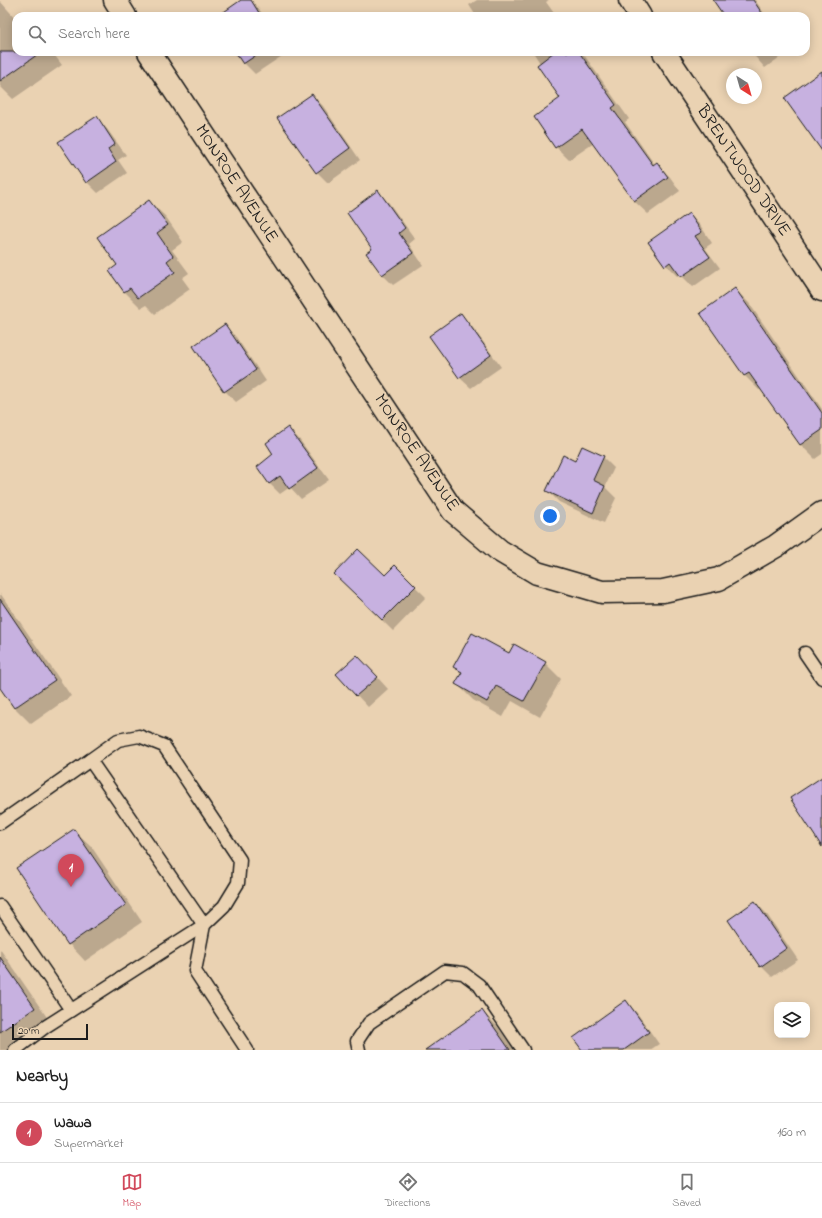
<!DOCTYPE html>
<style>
:root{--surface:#fff;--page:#f6f6f6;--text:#222;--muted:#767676;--line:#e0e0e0;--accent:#d1495b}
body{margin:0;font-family:"Indie Flower",sans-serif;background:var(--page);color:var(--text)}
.controls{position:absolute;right:12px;bottom:12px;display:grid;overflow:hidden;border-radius:8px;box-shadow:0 2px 10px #0003}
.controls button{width:36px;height:36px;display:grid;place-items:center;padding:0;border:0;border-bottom:1px solid var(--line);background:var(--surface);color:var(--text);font:20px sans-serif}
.compass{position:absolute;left:726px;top:68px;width:36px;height:36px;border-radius:50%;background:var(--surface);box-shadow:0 2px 10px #0003;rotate:143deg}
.scale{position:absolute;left:12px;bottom:10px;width:76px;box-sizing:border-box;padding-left:4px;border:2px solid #1c1c1c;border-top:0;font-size:11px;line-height:14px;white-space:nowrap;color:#1c1c1c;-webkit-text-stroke:3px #ead2b2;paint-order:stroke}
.you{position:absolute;left:550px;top:516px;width:14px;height:14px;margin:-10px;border:3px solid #fff;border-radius:50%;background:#1a73e8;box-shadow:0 0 0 6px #1a73e833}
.badge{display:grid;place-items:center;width:26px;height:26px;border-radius:50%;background:var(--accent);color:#fff;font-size:13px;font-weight:700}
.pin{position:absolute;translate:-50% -33px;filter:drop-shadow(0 1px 2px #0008)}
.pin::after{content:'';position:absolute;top:21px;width:14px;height:12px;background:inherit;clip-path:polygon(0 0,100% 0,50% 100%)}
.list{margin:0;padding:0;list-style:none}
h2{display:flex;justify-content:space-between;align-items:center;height:52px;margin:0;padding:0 16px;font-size:17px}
h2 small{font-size:13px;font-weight:400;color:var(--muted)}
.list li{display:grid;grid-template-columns:26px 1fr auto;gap:12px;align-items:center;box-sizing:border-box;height:60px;padding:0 16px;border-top:1px solid var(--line)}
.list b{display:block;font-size:15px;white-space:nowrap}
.list p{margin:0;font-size:13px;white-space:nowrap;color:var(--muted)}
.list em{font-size:13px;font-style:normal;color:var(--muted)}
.icon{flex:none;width:22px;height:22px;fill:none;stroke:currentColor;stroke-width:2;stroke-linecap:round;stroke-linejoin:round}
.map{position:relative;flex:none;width:822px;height:1050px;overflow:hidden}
.search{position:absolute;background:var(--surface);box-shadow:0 2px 10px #0003;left:12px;right:12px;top:12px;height:44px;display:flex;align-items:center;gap:10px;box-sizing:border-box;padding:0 14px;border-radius:12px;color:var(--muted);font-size:15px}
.sheet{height:112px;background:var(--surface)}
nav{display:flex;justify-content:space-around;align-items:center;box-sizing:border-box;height:56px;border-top:1px solid var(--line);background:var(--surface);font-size:11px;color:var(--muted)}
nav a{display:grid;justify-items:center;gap:2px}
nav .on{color:var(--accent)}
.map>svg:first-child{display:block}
</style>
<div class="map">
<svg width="822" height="1050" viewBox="0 0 822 1050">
<rect width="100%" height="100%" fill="#ead2b2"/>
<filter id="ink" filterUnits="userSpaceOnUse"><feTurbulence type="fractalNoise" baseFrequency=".025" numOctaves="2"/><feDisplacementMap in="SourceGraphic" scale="8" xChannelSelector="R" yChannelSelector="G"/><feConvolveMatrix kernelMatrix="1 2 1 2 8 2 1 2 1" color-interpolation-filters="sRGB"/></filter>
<g filter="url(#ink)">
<!-- shadow -->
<g fill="#0003">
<polygon points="242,0 251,0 258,8 264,16 219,16"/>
<polygon points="477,0 549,0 546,2 556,16 476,16 469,5"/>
<polygon points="714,0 755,0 766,16 725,16"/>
<polygon points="0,1 16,19 16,52 52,52 62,65 13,99 0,86"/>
<polygon points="237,52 288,52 255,74 244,63"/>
<polygon points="533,52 582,52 629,119 625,122 655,165 657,164 670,177 680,191 648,214 634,201 594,143 569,160 556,147 562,98"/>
<polygon points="751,52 787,52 765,68"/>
<polygon points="312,95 323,106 360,160 328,183 317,172"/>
<polygon points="96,118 107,129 126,155 118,160 127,173 98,193 87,182"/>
<polygon points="378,192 389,203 415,239 409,244 423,265 393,285 382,274"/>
<polygon points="149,201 166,217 183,242 172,250 189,273 182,278 190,289 155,314 146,305 141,308 125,292 110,271 119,265"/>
<polygon points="689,214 700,225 712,243 705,248 720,268 693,287 680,274 677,276 666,265"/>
<polygon points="735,289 749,303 822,409 822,454 815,459 801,445 761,389 759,390 745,376 701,313"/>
<polygon points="460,314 471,325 501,367 471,388 460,378 430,336"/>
<polygon points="225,326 236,337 266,381 236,402 225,391"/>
<polygon points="288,428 299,439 329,480 301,499 290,487 280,494 269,483 275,454"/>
<polygon points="603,457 614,468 605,487 616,498 604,523 559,502 548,491 575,462"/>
<polygon points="395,567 426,597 393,631 335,574 385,576"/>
<polygon points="0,593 71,696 31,724 15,708 0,686"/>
<polygon points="509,655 545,663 561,679 540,717 512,701 503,717 473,700 457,684 462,674 454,667"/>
<polygon points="368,667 388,689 368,707 337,674"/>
<polygon points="74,830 91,846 142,922 85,961 69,944 18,869"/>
<polygon points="755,902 766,913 798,960 772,977 761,966"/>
<polygon points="0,949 55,1029 25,1050 0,1050"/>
<polygon points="626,1002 637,1013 659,1044 650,1050 583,1050"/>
<polygon points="482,1011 498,1027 514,1050 426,1050"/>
</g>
<!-- building -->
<g fill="#c7b1e0" stroke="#1c1c1c">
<polygon points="241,0 251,0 261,16 218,16"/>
<polygon points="713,0 753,0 764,16 724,16"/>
<polygon points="0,52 41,52 0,81"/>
<polygon points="235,52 261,52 243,64"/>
<polygon points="554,52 579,52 616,105 612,108 653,165 657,162 668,177 634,201 582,129 555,148 534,117 560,98 537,65"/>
<polygon points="822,71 822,151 784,98"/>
<polygon points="312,94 350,148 316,173 277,118"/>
<polygon points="97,116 115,144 108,149 116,162 86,183 58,142"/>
<polygon points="378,190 405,228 399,233 413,253 382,275 366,253 372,249 347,213"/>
<polygon points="149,200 168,225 157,233 173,256 167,261 175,272 138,298 130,288 124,292 109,271 117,265 97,237"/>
<polygon points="689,213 702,232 695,236 710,257 681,277 670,262 665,266 648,242"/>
<polygon points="735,288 822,413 822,430 800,445 749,373 744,376 700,313"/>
<polygon points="461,313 491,355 459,378 429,336"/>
<polygon points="225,324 256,370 224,392 193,346"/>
<polygon points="288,427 318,468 289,489 280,476 269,484 257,467 273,454 266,443"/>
<polygon points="582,446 604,456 593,480 605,486 593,513 546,491 563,455 575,461"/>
<polygon points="358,549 385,575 395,565 416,586 382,620 334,574"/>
<polygon points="0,599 55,680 14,708 0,688"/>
<polygon points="472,633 509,653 514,644 546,662 524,701 496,686 487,702 455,684 462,672 453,667"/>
<polygon points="357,655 378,677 356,696 336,674"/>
<polygon points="822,777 822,847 790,798"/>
<polygon points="74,829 126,905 68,945 16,868"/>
<polygon points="755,901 787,948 760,967 728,920"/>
<polygon points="0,957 35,1008 0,1032"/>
<polygon points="626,1000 649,1032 624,1050 582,1050 573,1038"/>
<polygon points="482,1010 510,1050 425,1050"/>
</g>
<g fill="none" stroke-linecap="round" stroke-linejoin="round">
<defs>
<g id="lane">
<polyline points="805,653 822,678"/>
<polyline points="0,823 90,760 204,925 195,971 247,1050"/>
<polyline points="0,906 71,1010"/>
<polyline points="15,1050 45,1027 204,925 224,906 238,883 240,860 164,746 139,736 118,740 90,760"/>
<polyline points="359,1050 357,1041 369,1023 445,971 463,973 479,985 523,1050"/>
</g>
<g id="street">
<polyline points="115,0 125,16"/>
<polyline points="630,0 640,16"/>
<polyline points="149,52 453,511 500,551 537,573 602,592 663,591 719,579 776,546 822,513"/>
<polyline points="664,52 822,290"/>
</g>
</defs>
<!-- lane casing -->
<use href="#lane" stroke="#1c1c1c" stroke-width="15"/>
<!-- street casing -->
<use href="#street" stroke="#1c1c1c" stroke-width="25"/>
<!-- lane -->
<use href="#lane" stroke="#ead2b2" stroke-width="12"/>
<!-- street -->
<use href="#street" stroke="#ead2b2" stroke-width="22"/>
</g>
</g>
<g text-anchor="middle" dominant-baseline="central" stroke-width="3.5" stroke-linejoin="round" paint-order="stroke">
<!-- street labels -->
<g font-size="18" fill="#1c1c1c" stroke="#ead2b2">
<text transform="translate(743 171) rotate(56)">BRENTWOOD DRIVE</text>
<text transform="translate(236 184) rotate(57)">MONROE AVENUE</text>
<text transform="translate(416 453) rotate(56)">MONROE AVENUE</text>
</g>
</g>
</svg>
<div class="controls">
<button><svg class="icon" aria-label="layers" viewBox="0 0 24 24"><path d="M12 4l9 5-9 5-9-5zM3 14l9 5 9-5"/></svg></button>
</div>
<svg class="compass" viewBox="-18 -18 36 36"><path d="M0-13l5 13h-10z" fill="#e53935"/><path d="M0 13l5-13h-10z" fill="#767676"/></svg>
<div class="scale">20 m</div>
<div class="you"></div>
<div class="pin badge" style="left:71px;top:887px">1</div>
<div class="search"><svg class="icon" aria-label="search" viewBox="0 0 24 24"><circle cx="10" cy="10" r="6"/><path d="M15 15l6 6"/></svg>Search here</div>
</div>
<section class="sheet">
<h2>Nearby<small></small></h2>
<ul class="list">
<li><span class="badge">1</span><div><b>Wawa</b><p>Supermarket</p></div><em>160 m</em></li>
</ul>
</section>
<nav>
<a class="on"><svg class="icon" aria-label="map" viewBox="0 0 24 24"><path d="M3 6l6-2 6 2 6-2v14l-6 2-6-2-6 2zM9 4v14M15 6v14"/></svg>Map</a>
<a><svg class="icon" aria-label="directions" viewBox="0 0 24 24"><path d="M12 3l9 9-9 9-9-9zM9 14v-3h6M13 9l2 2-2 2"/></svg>Directions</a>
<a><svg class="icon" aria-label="saved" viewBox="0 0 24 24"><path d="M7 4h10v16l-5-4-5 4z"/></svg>Saved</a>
</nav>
